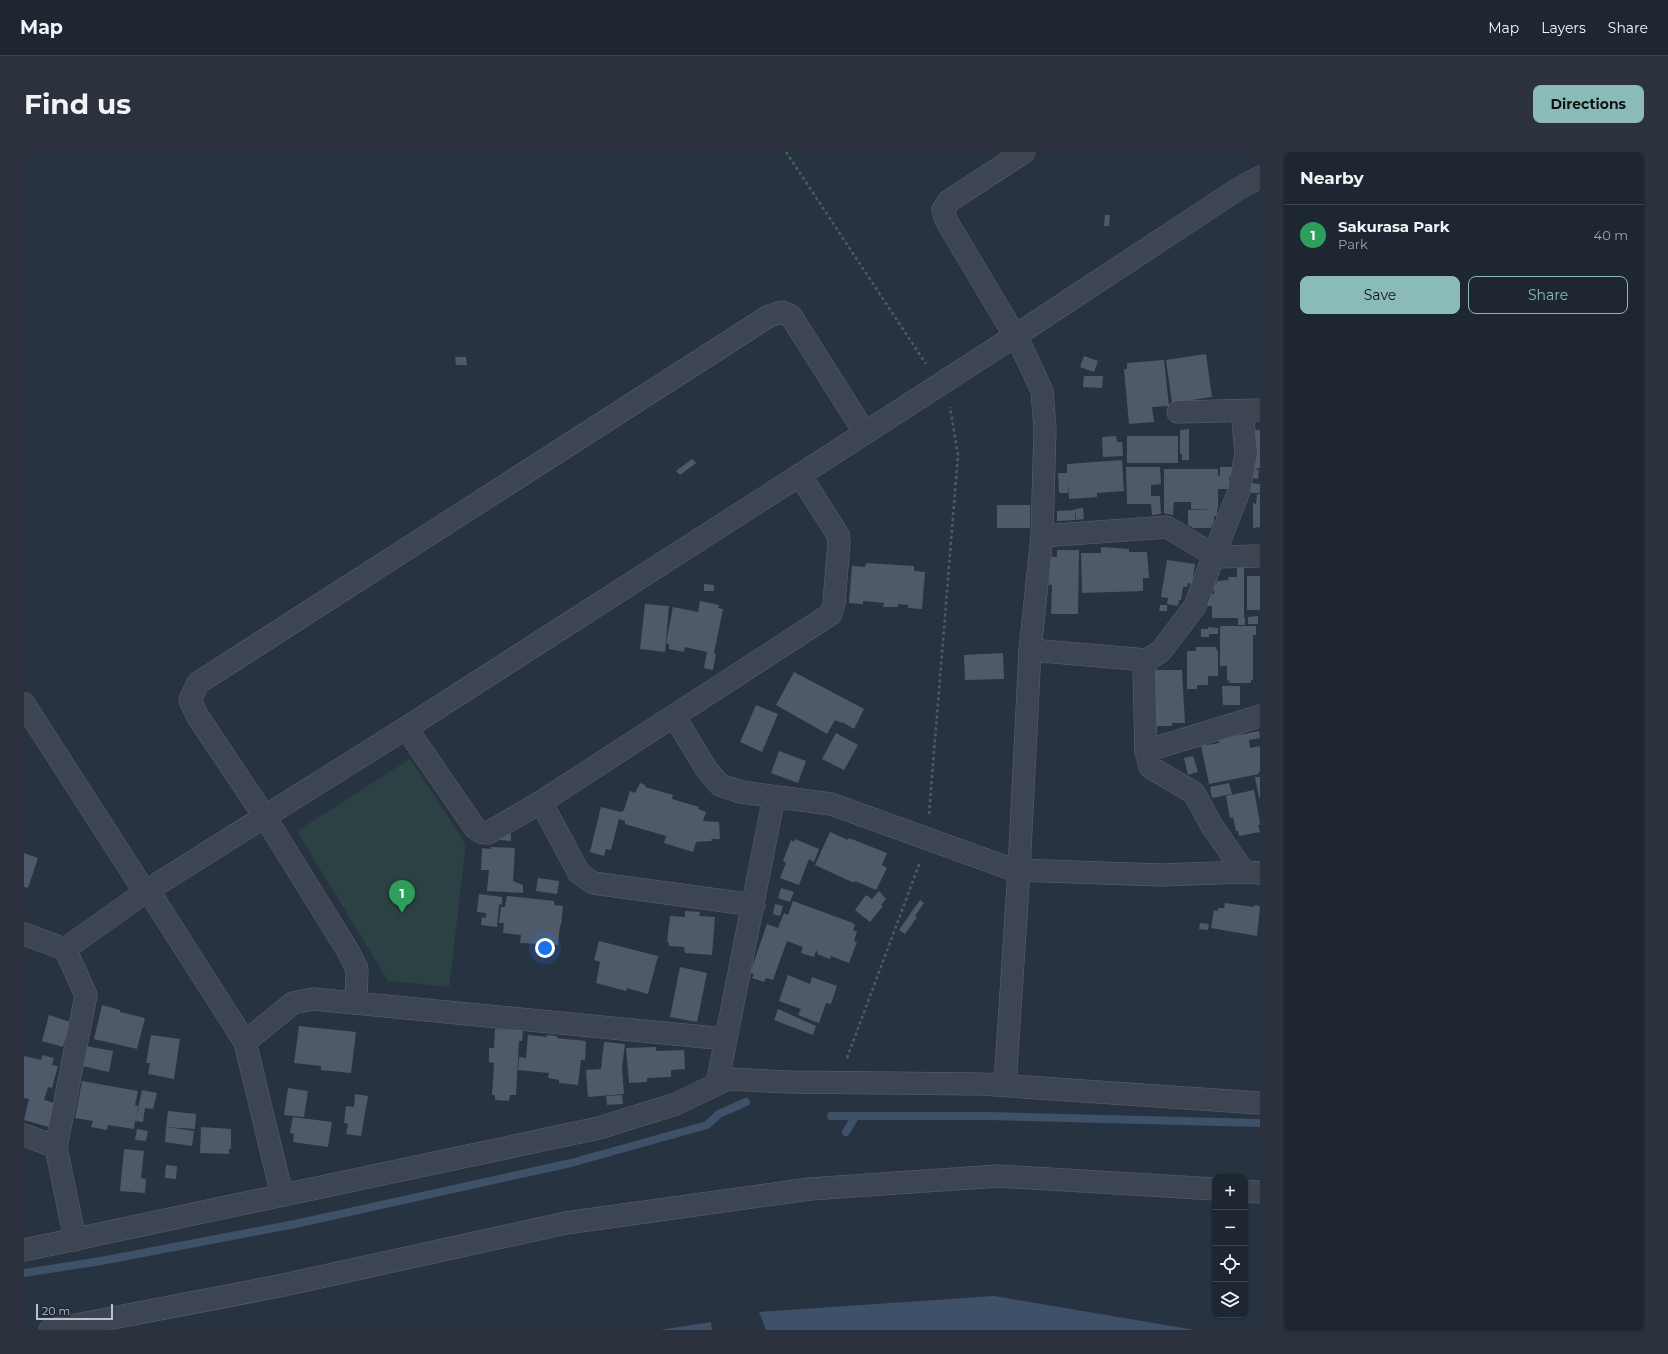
<!DOCTYPE html>
<meta charset="utf-8">
<style>
:root{--surface:#1e2631;--page:#2b323d;--text:#f1f3f6;--muted:#a1a5ab;--line:#3c434d;--accent:#8bbbb9}
body{margin:0;font-family:Montserrat,sans-serif;background:var(--page);color:var(--text)}
.controls{position:absolute;right:12px;bottom:12px;display:grid;overflow:hidden;border-radius:8px;box-shadow:0 1px 3px #0004}
.controls button{width:36px;height:36px;display:grid;place-items:center;padding:0;border:0;border-bottom:1px solid var(--line);background:var(--surface);color:var(--text);font:20px sans-serif}
.scale{position:absolute;left:12px;bottom:10px;width:77px;box-sizing:border-box;padding-left:4px;border:2px solid #b9c0cb;border-top:0;font-size:11px;line-height:14px;white-space:nowrap;color:#b9c0cb;-webkit-text-stroke:3px #212a36;paint-order:stroke}
.you{position:absolute;left:521px;top:796px;width:14px;height:14px;margin:-10px;border:3px solid #fff;border-radius:50%;background:#1a73e8;box-shadow:0 0 0 6px #1a73e833}
.badge{display:grid;place-items:center;width:26px;height:26px;border-radius:50%;background:var(--accent);color:#fff;font-size:13px;font-weight:700}
.pin{position:absolute;translate:-50% -33px;filter:drop-shadow(0 1px 2px #0008)}
.pin::after{content:'';position:absolute;top:21px;width:14px;height:12px;background:inherit;clip-path:polygon(0 0,100% 0,50% 100%)}
.list{margin:0;padding:0;list-style:none}
h2{display:flex;justify-content:space-between;align-items:center;height:52px;margin:0;padding:0 16px;font-size:17px}
h2 small{font-size:13px;font-weight:400;color:var(--muted)}
.list li{display:grid;grid-template-columns:26px 1fr auto;gap:12px;align-items:center;box-sizing:border-box;height:60px;padding:0 16px;border-top:1px solid var(--line)}
.list b{display:block;font-size:15px;white-space:nowrap}
.list p{margin:0;font-size:13px;white-space:nowrap;color:var(--muted)}
.list em{font-size:13px;font-style:normal;color:var(--muted)}
.actions{display:flex;gap:8px;padding:12px 16px}
.actions a{flex:1;padding:9px 0;border:1px solid var(--accent);border-radius:8px;text-align:center;font-size:14px;color:var(--accent)}
.actions .main{background:var(--accent);color:#111}
.icon{flex:none;width:22px;height:22px;fill:none;stroke:currentColor;stroke-width:2;stroke-linecap:round;stroke-linejoin:round}
.map{position:relative;flex:none;width:1236px;height:1178px;overflow:hidden;border-radius:8px}
header{display:flex;align-items:center;gap:24px;box-sizing:border-box;height:56px;padding:0 20px;background:var(--surface);border-bottom:1px solid var(--line)}
header strong{font-size:19px}
nav{display:flex;gap:22px;margin-inline-start:auto;font-size:14px}
.intro{display:flex;align-items:center;justify-content:space-between;box-sizing:border-box;height:96px;padding:0 24px}
h1{margin:0;font-size:28px}
.button{padding:10px 18px;border-radius:8px;background:var(--accent);color:#111;font-size:14px;font-weight:700}
main{display:flex;gap:24px;padding:0 24px}
aside{flex:1;background:var(--surface);border-radius:8px;box-shadow:0 1px 3px #0004}
.map>svg:first-child{display:block}
</style>
<header>
<strong>Map</strong>
<nav><a>Map</a><a>Layers</a><a>Share</a></nav>
</header>
<div class="intro"><h1>Find us</h1><a class="button">Directions</a></div>
<main>
<div class="map">
<svg width="1236" height="1178" viewBox="0 0 1236 1178">
<rect width="100%" height="100%" fill="#283341"/>
<!-- green -->
<polygon fill="#2b4143" points="386,607 442,692 425,835 364,829 273,679"/>
<!-- water -->
<g fill="#3f5169">
<polygon points="970,1144 1171,1178 742,1178 735,1160"/>
<polygon points="687,1170 688,1178 636,1178"/>
</g>
<g fill="none" stroke-linecap="round" stroke-linejoin="round">
<!-- stream -->
<g stroke="#3f5169" stroke-width="8">
<polyline points="807,964 964,964 1236,971"/>
<polyline points="822,980 831,965"/>
<polyline points="0,1121 77,1109 271,1072 547,1011 683,973 695,962 722,950"/>
</g>
</g>
<!-- building -->
<g fill="#4e5a69">
<polygon points="1081,63 1086,63 1085,74 1080,74"/>
<polygon points="1182,202 1188,245 1148,251 1142,208"/>
<polygon points="1060,204 1074,209 1070,220 1056,215"/>
<polygon points="431,205 442,205 443,213 432,213"/>
<polygon points="1140,208 1145,254 1128,255 1130,270 1105,272 1100,217 1103,217 1103,211"/>
<polygon points="1060,224 1079,224 1078,236 1059,235"/>
<polygon points="1165,277 1165,308 1158,308 1158,302 1156,302 1156,278"/>
<polygon points="1231,278 1236,278 1236,316 1231,317"/>
<polygon points="1092,284 1093,290 1098,290 1099,304 1079,305 1078,285"/>
<rect x="1103" y="284" width="51" height="27"/>
<polygon points="668,307 672,311 656,323 652,319"/>
<polygon points="1098,308 1100,339 1073,341 1073,345 1045,347 1044,327 1044,341 1035,341 1034,321 1043,321 1043,312"/>
<polygon points="1102,315 1136,315 1137,332 1127,333 1127,344 1136,344 1137,362 1128,363 1127,352 1103,352"/>
<polygon points="1196,315 1210,315 1210,324 1205,324 1205,337 1194,337 1194,357 1193,357 1193,364 1190,364 1190,370 1187,376 1169,376 1164,373 1164,358 1191,357 1167,357 1167,350 1150,350 1149,363 1140,361 1140,317 1194,317 1194,323 1196,324"/>
<polygon points="1228,317 1235,318 1234,327 1227,326"/>
<polygon points="1226,331 1236,332 1236,341 1228,341 1226,340"/>
<polygon points="1233,342 1236,342 1236,375 1229,376 1229,351 1232,352"/>
<rect x="973" y="353" width="33" height="23"/>
<polygon points="1059,356 1060,367 1052,368 1051,357"/>
<polygon points="1051,358 1051,368 1033,369 1033,359"/>
<polygon points="1077,395 1105,397 1105,400 1123,400 1125,426 1119,426 1119,439 1058,441 1057,401 1077,401"/>
<polygon points="1033,398 1055,398 1054,462 1027,462 1028,433 1025,433 1026,405 1033,405"/>
<polygon points="1143,408 1171,412 1168,432 1164,431 1163,435 1159,435 1157,448 1155,448 1154,454 1143,452 1144,446 1137,445"/>
<polygon points="842,411 890,414 890,419 901,420 898,457 884,456 884,453 874,452 874,455 859,455 860,451 839,449 839,452 825,451 828,414 841,415"/>
<polygon points="1213,416 1220,416 1220,466 1188,466 1188,454 1184,454 1184,442 1190,442 1190,431 1193,431 1193,429 1205,428 1204,425 1213,425"/>
<rect x="1223" y="424" width="13" height="34"/>
<polygon points="680,432 690,433 690,439 680,439"/>
<polygon points="676,449 695,453 694,456 699,457 690,501 692,502 689,518 680,516 683,500 661,495 660,500 645,497 645,492 642,491 649,455 674,460"/>
<polygon points="621,452 645,454 641,500 616,497"/>
<polygon points="1136,453 1143,453 1143,459 1135,459"/>
<polygon points="1234,464 1234,472 1224,472 1224,465"/>
<rect x="1214" y="466" width="7" height="7"/>
<polygon points="1196,474 1232,474 1232,483 1229,483 1229,528 1227,528 1227,531 1205,531 1205,528 1203,529 1203,514 1196,514"/>
<polygon points="1184,475 1194,476 1194,482 1185,482 1185,485 1177,485 1177,477 1184,477"/>
<polygon points="1172,495 1192,495 1193,499 1194,499 1194,524 1184,524 1184,533 1173,533 1173,537 1163,537 1163,499 1172,499"/>
<polygon points="979,501 980,527 941,528 940,503"/>
<polygon points="1131,518 1158,518 1161,571 1148,571 1148,574 1132,574"/>
<polygon points="770,520 840,557 830,577 818,570 817,571 811,568 803,582 752,553"/>
<polygon points="1198,534 1216,534 1216,553 1199,553"/>
<polygon points="732,553 754,562 738,600 716,590"/>
<polygon points="1235,579 1236,586 1225,588 1226,596 1236,594 1236,620 1234,620 1235,622 1185,632 1177,594 1195,591 1195,587"/>
<polygon points="812,581 834,593 820,618 798,607"/>
<polygon points="755,599 782,609 774,631 747,621"/>
<polygon points="1169,604 1174,620 1164,623 1160,606"/>
<polygon points="1231,625 1236,625 1236,646 1235,646"/>
<polygon points="616,631 621,633 621,635 649,643 648,647 675,655 674,657 682,660 679,669 695,670 696,687 687,687 688,689 672,690 669,700 640,691 642,684 601,672 601,669 595,667 587,698 582,697 580,704 566,700 577,655 597,660 600,658 606,639 611,641"/>
<polygon points="1205,631 1208,642 1188,646 1186,635"/>
<polygon points="1230,638 1236,671 1236,673 1234,673 1236,680 1215,684 1214,679 1212,679 1209,665 1206,666 1202,644"/>
<polygon points="806,680 824,688 825,686 863,701 858,713 863,716 852,738 831,729 830,731 791,713"/>
<polygon points="477,681 487,682 487,689 476,688"/>
<polygon points="771,687 795,697 790,710 785,707 775,733 756,726 762,711 759,709 767,688 770,690"/>
<polygon points="467,695 491,696 489,729 499,733 499,741 463,739 465,718 457,718 458,696 467,697"/>
<polygon points="0,701 14,706 4,736 0,735"/>
<polygon points="514,726 535,729 533,742 512,739"/>
<polygon points="757,736 770,740 766,750 754,746"/>
<polygon points="855,739 862,747 857,753 859,754 846,770 831,758 842,743 848,747"/>
<polygon points="455,742 478,745 478,753 475,752 473,775 457,773 458,765 462,766 462,761 453,760"/>
<polygon points="483,744 530,749 530,753 539,754 537,773 528,773 536,773 534,793 496,791 497,783 479,781 480,771 475,771 477,755 481,755"/>
<polygon points="896,748 900,751 891,764 893,765 881,782 875,778"/>
<polygon points="769,749 829,771 829,772 831,773 829,778 833,780 830,789 833,790 825,811 807,804 806,807 793,802 794,800 792,799 790,805 777,801 779,795 763,789 749,828 742,826 740,830 728,826 730,822 726,821 743,772 754,776 760,761 764,763"/>
<polygon points="1201,751 1230,755 1230,753 1236,754 1233,784 1187,776 1190,758 1194,759 1194,756 1200,756"/>
<polygon points="751,752 759,754 756,764 749,762"/>
<polygon points="661,759 676,760 675,764 691,765 688,803 661,801 660,795 645,794 645,790 643,790 646,764 661,765"/>
<polygon points="1176,771 1185,772 1184,778 1175,777"/>
<polygon points="575,789 634,804 624,842 603,836 602,839 572,831 576,810 570,808"/>
<polygon points="656,815 683,821 673,870 646,865"/>
<polygon points="764,823 786,832 788,825 813,834 807,852 802,851 795,871 774,863 777,857 755,849"/>
<polygon points="78,853 96,858 96,860 121,866 113,897 70,887"/>
<polygon points="754,857 792,874 789,883 750,868"/>
<polygon points="25,863 46,870 39,895 18,889"/>
<polygon points="275,874 332,880 327,921 297,918 297,914 270,911"/>
<polygon points="471,877 499,878 498,889 495,889 492,943 486,943 485,949 471,948 471,943 468,943 470,911 465,910 465,896 470,896"/>
<polygon points="127,883 156,887 150,927 124,922 126,911 122,911"/>
<polygon points="504,883 523,885 523,883 533,884 533,886 562,889 561,908 557,908 554,933 535,931 535,928 524,926 525,921 494,918 495,905 502,906"/>
<polygon points="580,890 601,892 598,915 600,942 564,945 562,918 577,917"/>
<polygon points="62,894 89,899 85,920 58,914"/>
<polygon points="632,895 632,899 660,898 661,917 647,918 647,925 623,926 623,930 605,931 602,896"/>
<polygon points="18,903 30,906 28,913 34,914 28,936 24,935 20,948 30,951 25,975 0,968 5,947 0,946 0,904 17,908"/>
<polygon points="58,929 114,939 111,953 114,954 112,966 118,938 133,941 129,957 121,956 119,970 111,969 110,977 84,973 83,978 67,975 69,969 51,966"/>
<polygon points="264,936 284,939 280,965 260,963"/>
<polygon points="331,942 344,944 337,984 322,982 324,972 320,971 322,954 330,955"/>
<polygon points="598,943 599,952 583,953 582,944"/>
<polygon points="144,959 172,962 171,977 142,975"/>
<polygon points="269,965 308,970 304,995 269,990 270,982 266,981"/>
<polygon points="142,975 170,979 168,994 141,990"/>
<polygon points="177,975 207,977 207,997 205,997 205,1002 176,1001"/>
<polygon points="113,977 124,979 122,989 111,988"/>
<polygon points="100,997 120,999 117,1026 122,1027 121,1041 96,1039"/>
<polygon points="142,1013 153,1014 152,1027 141,1026"/>
</g>
<g fill="none" stroke-linecap="round" stroke-linejoin="round">
<defs>
<g id="minor">
<polyline points="1218,259 1222,301 1215,339 1190,403 1171,454 1137,499 1123,508 1120,520 1122,599 1126,615 1170,641 1188,674 1220,720 1236,721"/>
<polyline points="1154,260 1236,258"/>
<polyline points="1018,384 1143,375 1193,405 1236,404"/>
<polyline points="1006,498 1123,508"/>
<polyline points="0,552 121,740"/>
<polyline points="650,564 683,618 696,633 717,640 807,652 990,718 1137,723 1220,720"/>
<polyline points="382,576 451,676 457,680 464,681 517,650 807,462 810,451 815,390 814,383 776,323"/>
<polyline points="1122,599 1236,564"/>
<polyline points="517,650 555,721 569,731 730,753"/>
<polyline points="124,738 221,890 258,1043"/>
<polyline points="0,782 41,797 62,843 32,995 51,1088"/>
<polyline points="41,797 124,738 382,576 776,323 991,184 1214,37 1236,25"/>
<polyline points="332,851 333,817 324,799 241,665 174,565 166,548 174,531 745,164 758,160 767,164 841,281"/>
<polyline points="221,890 269,851 289,847 702,887"/>
<polyline points="693,932 750,645"/>
<polyline points="981,933 995,718 1006,498 1018,384 1021,276 1018,239 998,196 922,68 919,58 925,49 1000,0"/>
<polyline points="0,983 32,995"/>
<polyline points="1221,1039 1236,1040"/>
<polyline points="0,1098 575,976 652,952 704,927 765,930 957,932 1236,951"/>
<polyline points="26,1178 255,1134 542,1071 786,1037 974,1024 1191,1037"/>
</g>
</defs>
<!-- minor casing -->
<use href="#minor" stroke="#5a636e" stroke-width="23"/>
<!-- path -->
<g stroke="#4a5e60" stroke-width="2.5" stroke-dasharray="3 3" stroke-linecap="butt">
<polyline points="762,0 902,212"/>
<polyline points="905,662 934,303 926,255"/>
<polyline points="823,906 896,710"/>
</g>
<!-- minor -->
<use href="#minor" stroke="#3c4551" stroke-width="22"/>
</g>
</svg>
<div class="controls">
<button>+</button>
<button>−</button>
<button><svg class="icon" aria-label="locate" viewBox="0 0 24 24"><circle cx="12" cy="12" r="6"/><path d="M12 2v4M12 18v4M2 12h4M18 12h4"/></svg></button>
<button><svg class="icon" aria-label="layers" viewBox="0 0 24 24"><path d="M12 4l9 5-9 5-9-5zM3 14l9 5 9-5"/></svg></button>
</div>
<div class="scale">20 m</div>
<div class="you"></div>
<div class="pin badge" style="left:378px;top:761px;background:#2e9e5b">1</div>
</div>
<aside>
<h2>Nearby<small></small></h2>
<ul class="list">
<li><span class="badge" style="background:#2e9e5b">1</span><div><b>Sakurasa Park</b><p>Park</p></div><em>40 m</em></li>
</ul>
<div class="actions"><a class="main">Save</a><a>Share</a></div>
</aside>
</main>
